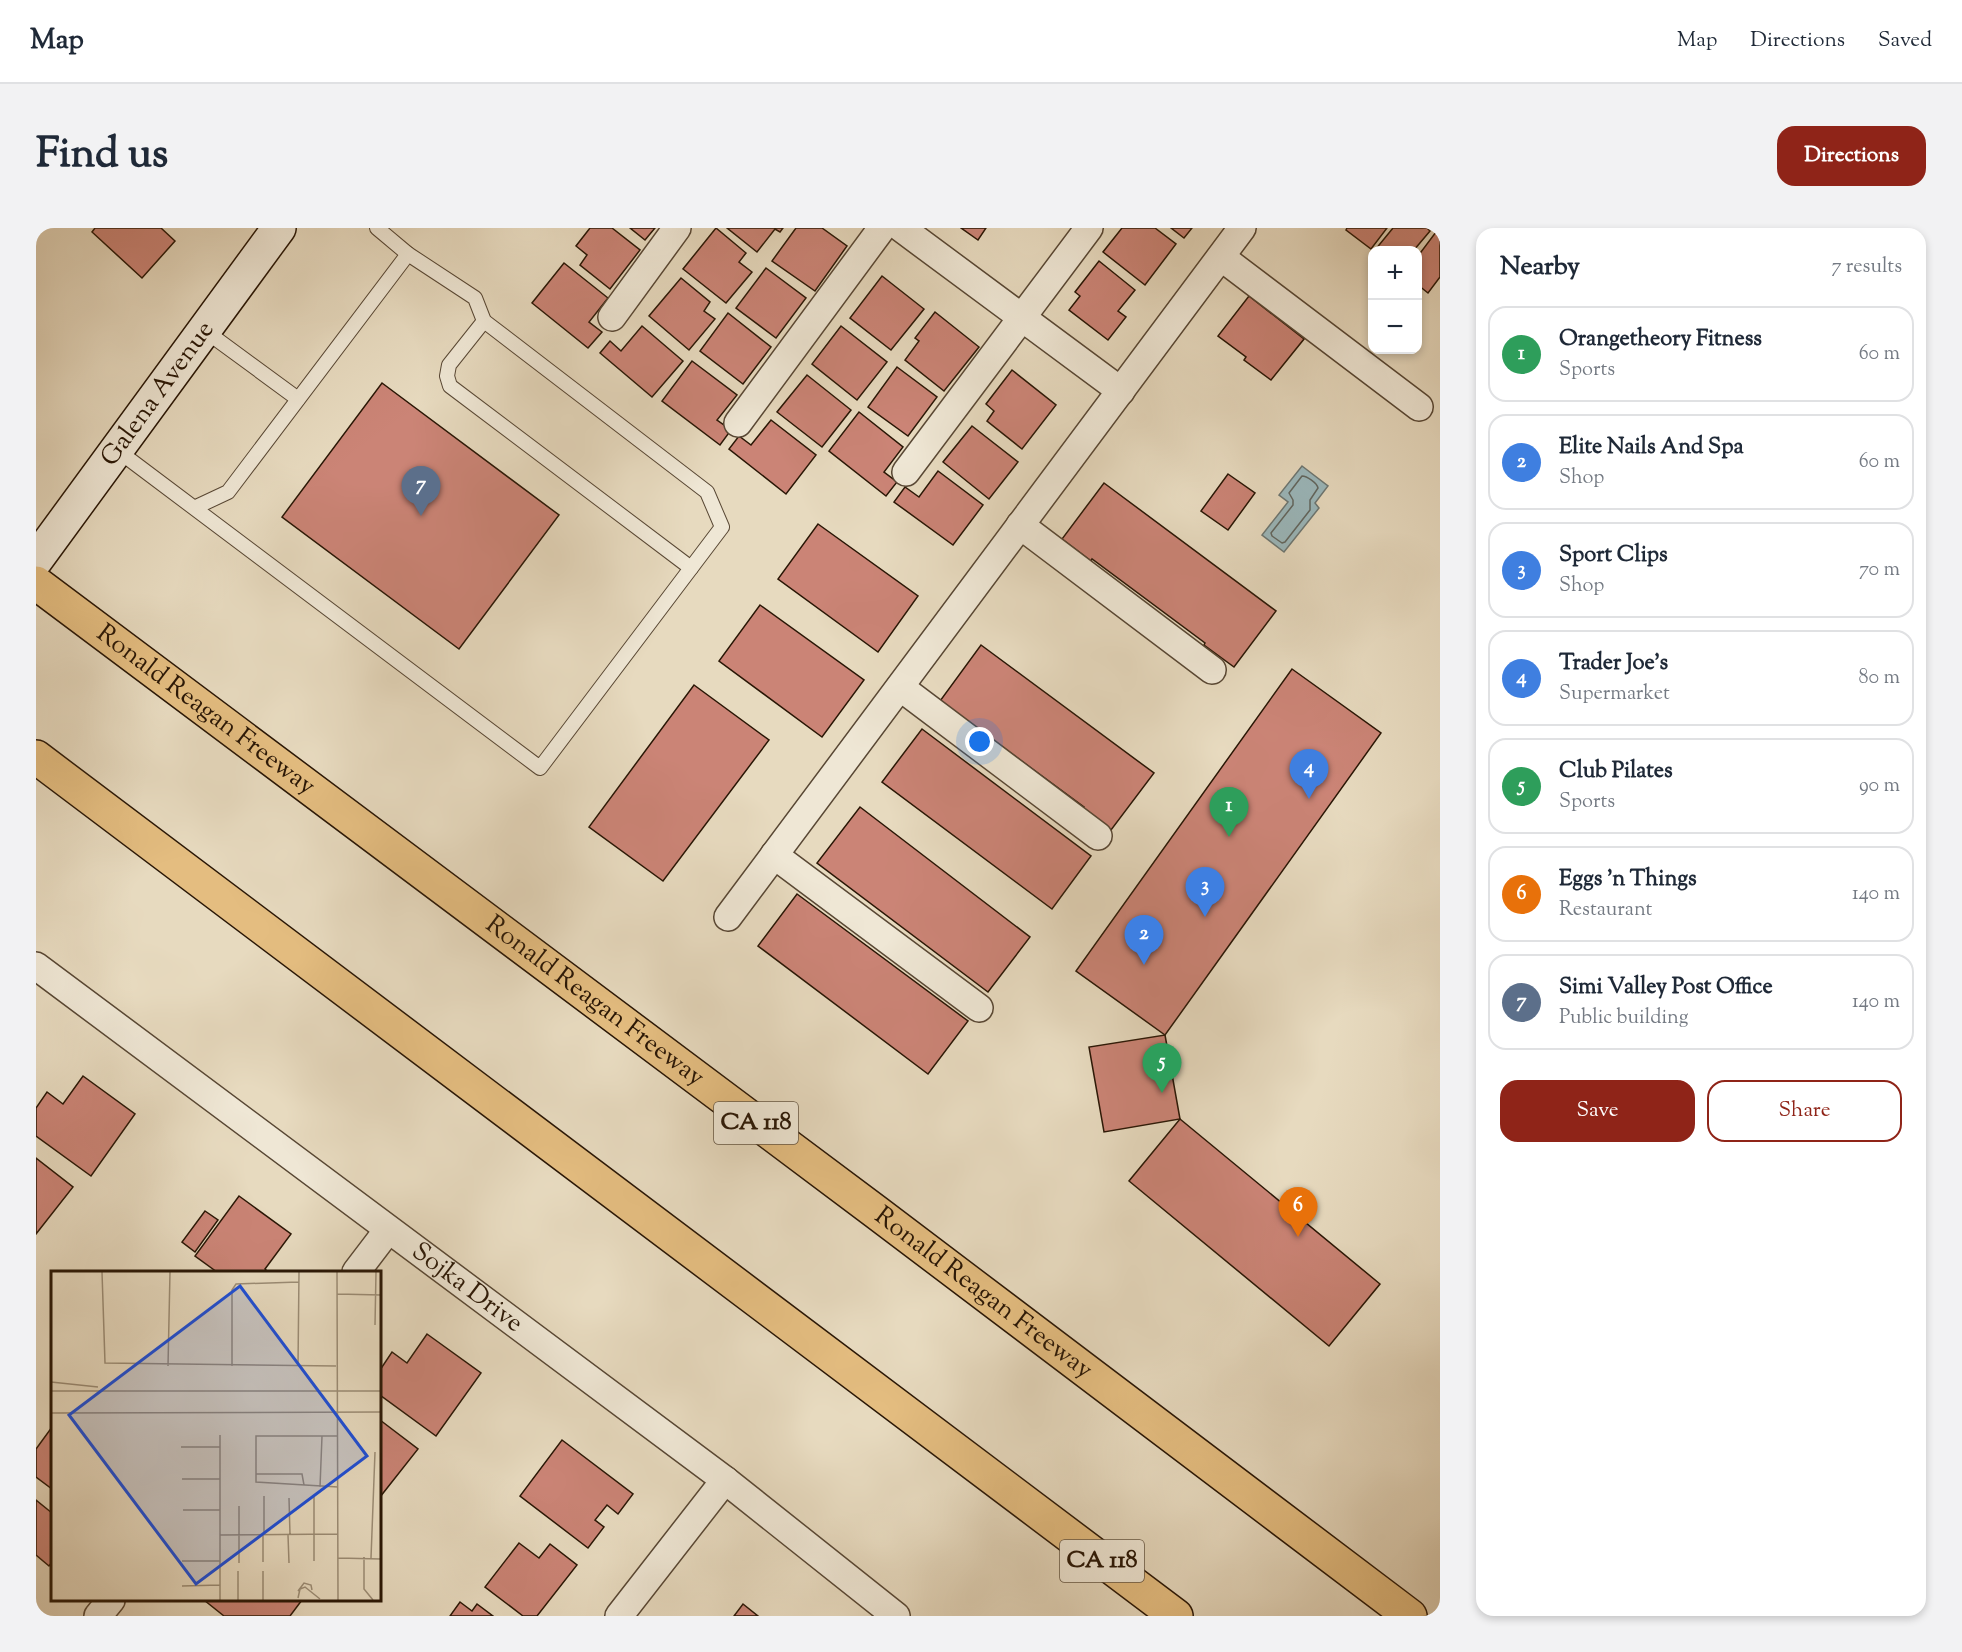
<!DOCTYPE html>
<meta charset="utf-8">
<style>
:root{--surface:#fff;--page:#f2f2f3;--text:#1f2937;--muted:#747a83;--line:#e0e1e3;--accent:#8f2418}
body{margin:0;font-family:"Sorts Mill Goudy",serif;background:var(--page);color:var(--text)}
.controls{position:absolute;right:18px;top:18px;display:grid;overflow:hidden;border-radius:12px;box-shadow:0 3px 9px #0003}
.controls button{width:54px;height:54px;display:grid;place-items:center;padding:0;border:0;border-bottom:2px solid var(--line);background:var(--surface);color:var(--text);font:30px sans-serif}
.you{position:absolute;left:944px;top:514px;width:21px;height:21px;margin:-15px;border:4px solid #fff;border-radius:50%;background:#1a73e8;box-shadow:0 0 0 9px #1a73e833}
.badge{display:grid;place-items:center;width:39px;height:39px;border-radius:50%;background:var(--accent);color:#fff;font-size:20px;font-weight:700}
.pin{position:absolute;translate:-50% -50px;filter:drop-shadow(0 2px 3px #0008)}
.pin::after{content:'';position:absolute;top:32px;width:21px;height:18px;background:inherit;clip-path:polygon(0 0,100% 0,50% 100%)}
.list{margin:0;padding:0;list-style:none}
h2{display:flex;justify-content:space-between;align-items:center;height:78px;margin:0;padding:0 24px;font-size:26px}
h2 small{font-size:20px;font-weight:400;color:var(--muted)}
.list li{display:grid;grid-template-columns:39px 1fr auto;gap:18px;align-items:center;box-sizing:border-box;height:96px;margin:0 12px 12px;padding:0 12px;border:2px solid var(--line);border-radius:18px}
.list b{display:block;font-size:22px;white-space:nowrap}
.list p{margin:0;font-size:20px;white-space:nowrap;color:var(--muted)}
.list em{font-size:20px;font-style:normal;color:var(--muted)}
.actions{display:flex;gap:12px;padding:18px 24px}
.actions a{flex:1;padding:14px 0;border:2px solid var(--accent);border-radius:18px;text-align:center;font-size:21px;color:var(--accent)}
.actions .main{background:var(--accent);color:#fff}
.map{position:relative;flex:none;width:1404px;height:1388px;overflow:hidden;border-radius:18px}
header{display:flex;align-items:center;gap:36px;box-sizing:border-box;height:84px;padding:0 30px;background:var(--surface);border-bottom:2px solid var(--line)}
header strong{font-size:28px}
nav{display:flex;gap:33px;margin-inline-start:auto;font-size:21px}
.intro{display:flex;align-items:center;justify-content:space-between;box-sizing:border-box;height:144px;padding:0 36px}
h1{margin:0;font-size:42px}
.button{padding:15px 27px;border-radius:18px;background:var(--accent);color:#fff;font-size:21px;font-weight:700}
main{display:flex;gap:36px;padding:0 36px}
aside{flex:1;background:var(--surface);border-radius:18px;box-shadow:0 3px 9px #0003}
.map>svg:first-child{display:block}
</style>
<header>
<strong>Map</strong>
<nav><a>Map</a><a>Directions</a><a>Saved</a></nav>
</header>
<div class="intro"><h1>Find us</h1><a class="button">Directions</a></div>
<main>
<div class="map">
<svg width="1404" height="1388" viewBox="0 0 1404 1388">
<rect width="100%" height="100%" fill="#e7dabf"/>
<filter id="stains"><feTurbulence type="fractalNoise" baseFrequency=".00333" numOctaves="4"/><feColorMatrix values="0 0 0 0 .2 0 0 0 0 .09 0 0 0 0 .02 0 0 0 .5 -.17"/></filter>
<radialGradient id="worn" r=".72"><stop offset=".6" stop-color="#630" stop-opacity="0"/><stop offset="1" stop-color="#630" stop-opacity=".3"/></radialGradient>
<!-- water -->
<polygon fill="#9bb8bc" stroke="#6d7773" stroke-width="1.5" points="1266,238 1292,258 1279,275 1283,280 1248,324 1226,307 1252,274 1243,267"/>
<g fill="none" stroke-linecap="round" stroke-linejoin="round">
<!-- shore -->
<path stroke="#626760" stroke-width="1.5" d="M1266,248C1271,248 1281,255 1282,260L1274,272V282L1249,314L1246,315L1236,308L1235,305L1257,277V272L1253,265Z"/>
</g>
<!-- building -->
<g fill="#cb8476" stroke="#291605" stroke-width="1.5">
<polygon points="59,0 125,0 139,13 106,50 56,4"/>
<polygon points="554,0 576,0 604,22 574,61 544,37 551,27 540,18"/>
<polygon points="594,0 619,0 609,12"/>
<polygon points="680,0 710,25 703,34 716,44 690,75 647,41"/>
<polygon points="691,0 747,0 744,4 739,1 721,24"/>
<polygon points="760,0 786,0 811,18 779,63 736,33"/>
<polygon points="925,0 950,0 942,12"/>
<polygon points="1086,0 1119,0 1140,16 1109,57 1067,24"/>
<polygon points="1135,0 1156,0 1148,10"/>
<polygon points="1311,0 1351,0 1335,21 1310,2"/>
<polygon points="1357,0 1391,0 1394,3 1378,22 1339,22"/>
<polygon points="1400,4 1404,7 1404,49 1392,65 1382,57 1382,28"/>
<polygon points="1063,33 1099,62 1082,83 1090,89 1072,112 1033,82 1044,68 1039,64"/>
<polygon points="528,35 572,70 553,94 566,104 552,120 496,75"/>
<polygon points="730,40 770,70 740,110 700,80"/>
<polygon points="846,48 888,81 855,122 814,90"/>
<polygon points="645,50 674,74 668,83 679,91 653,122 613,88"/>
<polygon points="1213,68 1268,111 1235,152 1208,132 1210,129 1182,108"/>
<polygon points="899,84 943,119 908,163 869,132 883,113 879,110"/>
<polygon points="692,85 735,119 707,156 664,123"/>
<polygon points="606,98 647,133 616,169 564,125 574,113 585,123"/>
<polygon points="805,98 851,134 821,172 776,136"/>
<polygon points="656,133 701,167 681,192 695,202 684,217 626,173"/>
<polygon points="861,139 901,169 872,208 832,179"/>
<polygon points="976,142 1020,177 986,221 951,193 958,183 950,176"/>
<polygon points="771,147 815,182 786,219 741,184"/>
<polygon points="346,155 523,287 423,421 246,289"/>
<polygon points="823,184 867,219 848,244 861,254 850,268 793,223"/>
<polygon points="735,192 780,227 750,266 693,221 703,208 715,217"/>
<polygon points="936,198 982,234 953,271 907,234"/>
<polygon points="902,243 947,277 917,317 858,274 869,259 883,269"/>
<polygon points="1192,246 1219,265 1192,302 1165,283"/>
<polygon points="1068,255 1240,383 1198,439 1168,417 1169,415 1056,331 1055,333 1026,311"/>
<polygon points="782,296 882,368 842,424 742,351"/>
<polygon points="724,377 828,452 786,509 683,433"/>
<polygon points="945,417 1118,545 1075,602 1047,581 1048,579 904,473"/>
<polygon points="1256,441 1345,505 1129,807 1040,743"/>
<polygon points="658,457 733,512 627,653 553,599"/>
<polygon points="886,501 1055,628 1016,681 846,554"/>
<polygon points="824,579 994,709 952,764 781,635"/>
<polygon points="761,666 932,793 892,846 722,718"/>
<polygon points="1129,807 1144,891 1068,904 1053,819"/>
<polygon points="47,848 99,886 55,948 0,908 0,880 11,864 27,876"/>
<polygon points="1144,891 1344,1056 1293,1118 1093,953"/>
<polygon points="0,930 37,959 0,1006"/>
<polygon points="203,968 255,1006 229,1041 232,1044 181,1044 159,1028"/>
<polygon points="169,983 182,992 159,1024 146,1014"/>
<polygon points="391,1106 445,1145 400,1208 344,1167 344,1142 356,1124 371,1135"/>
<polygon points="344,1192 382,1221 344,1269"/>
<polygon points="16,1199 16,1261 0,1249 0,1221"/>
<polygon points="526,1212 597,1266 582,1286 571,1277 559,1292 568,1299 552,1320 484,1268"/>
<polygon points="0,1272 16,1285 16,1334 13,1338 0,1327"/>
<polygon points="483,1315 503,1330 514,1316 541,1337 501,1388 487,1388 449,1359"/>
<polygon points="168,1372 266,1372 254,1388 188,1388"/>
<polygon points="424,1374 436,1383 441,1376 457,1388 414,1388"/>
<polygon points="707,1376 722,1388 698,1388"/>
</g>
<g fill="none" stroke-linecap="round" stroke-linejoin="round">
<defs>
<g id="lane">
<polyline points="448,93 413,137 411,148 414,158 655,340"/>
<polyline points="168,102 262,171"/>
<polyline points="81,222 504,540 686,299 671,264 448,93 439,70 372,26 341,0"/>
<polyline points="160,279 192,264 372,26"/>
</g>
<g id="street">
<polyline points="865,0 1085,163"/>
<polyline points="1185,29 1383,179"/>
<polyline points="576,89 641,0"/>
<polyline points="702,195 846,0"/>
<polyline points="870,244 1053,0"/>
<polyline points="984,297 1176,442"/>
<polyline points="864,459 1062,608"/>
<polyline points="738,627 943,780"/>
<polyline points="692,689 1206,0"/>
<path id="s1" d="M0,738L689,1252L860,1388"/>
<polyline points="320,1044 352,1002"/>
<polyline points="62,1388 75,1372"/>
<polyline points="583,1388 689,1252"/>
</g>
<g id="secondary">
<path id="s2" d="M0,332L243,0"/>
</g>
<g id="highway">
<path id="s3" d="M0,355L840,984L1374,1388"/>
<polyline points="0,529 1140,1388"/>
</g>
</defs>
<!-- lane casing -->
<use href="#lane" stroke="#584734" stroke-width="16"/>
<!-- street casing -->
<use href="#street" stroke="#584734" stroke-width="30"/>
<!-- secondary casing -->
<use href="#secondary" stroke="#291605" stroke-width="36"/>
<!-- highway casing -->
<use href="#highway" stroke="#291605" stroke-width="36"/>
<!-- lane -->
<use href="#lane" stroke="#efe7d5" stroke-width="14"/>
<!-- street -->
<use href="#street" stroke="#efe7d5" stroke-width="27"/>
<!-- secondary -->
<use href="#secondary" stroke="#efe7d5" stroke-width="33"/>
<!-- highway -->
<use href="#highway" stroke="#e4bd80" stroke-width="33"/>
</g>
<g text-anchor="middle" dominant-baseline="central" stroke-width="4.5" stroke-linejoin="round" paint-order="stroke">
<!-- shield labels -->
<g fill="#efe7d5" stroke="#645543" stroke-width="1.5">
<rect x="678" y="874" width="84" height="42" rx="4.5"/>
<rect x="1024" y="1312" width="84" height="42" rx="4.5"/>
</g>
<g font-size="24" font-weight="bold" fill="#291605">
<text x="720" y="895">CA 118</text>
<text x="1066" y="1333">CA 118</text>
</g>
<!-- street labels -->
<g font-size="26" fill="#291605" stroke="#efe7d5">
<text stroke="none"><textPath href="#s2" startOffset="206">Galena Avenue</textPath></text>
<text stroke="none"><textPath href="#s3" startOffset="212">Ronald Reagan Freeway</textPath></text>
<text stroke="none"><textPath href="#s3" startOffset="698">Ronald Reagan Freeway</textPath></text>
<text stroke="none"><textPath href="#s1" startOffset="538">Sojka Drive</textPath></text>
<text stroke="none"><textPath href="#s3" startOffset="1184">Ronald Reagan Freeway</textPath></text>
</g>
</g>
<!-- overview -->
<g transform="translate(15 1043)">
<rect width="330" height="330" fill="#e7dabf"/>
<path fill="none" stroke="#9b8c75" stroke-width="1.5" d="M51,1L54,92L285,95M286,1L287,329M286,23L330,24M324,54L325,1M117,95L119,1M181,95V19L185,13L248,11M247,95L248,1M0,111L47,116M0,120H330M0,142L330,141M169,164V329M286,165H205V211L287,216M130,176H169M205,203H251L253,214M131,208H169M269,216L271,165M213,225V264M263,226V290M238,227L239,264M188,235V292M132,239H169M169,264L287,263M237,264L238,292M313,286V318L322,329M287,287L330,288M320,287L324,181M131,290H169M212,291V264M187,300V329M212,300V329M131,315L169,314M247,320L253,312L260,314L261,319M247,327L249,318L254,316L269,328"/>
<path fill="#1d4ed8" fill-opacity="0.15" stroke="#1d4ed8" stroke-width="3" d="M189,15L316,185L145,313L18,144Z"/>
<rect width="330" height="330" fill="none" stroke="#291605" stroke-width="3"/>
</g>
<rect width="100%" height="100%" filter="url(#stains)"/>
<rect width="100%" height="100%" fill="url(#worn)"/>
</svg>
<div class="controls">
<button>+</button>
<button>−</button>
</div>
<div class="you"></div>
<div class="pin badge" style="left:1193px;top:609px;background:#2e9e5b">1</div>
<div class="pin badge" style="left:1108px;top:737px;background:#3f7fe0">2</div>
<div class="pin badge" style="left:1169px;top:689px;background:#3f7fe0">3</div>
<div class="pin badge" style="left:1273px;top:571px;background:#3f7fe0">4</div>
<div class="pin badge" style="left:1126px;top:865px;background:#2e9e5b">5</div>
<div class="pin badge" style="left:1262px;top:1009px;background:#e8710a">6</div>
<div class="pin badge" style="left:385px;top:288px;background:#5c6f8a">7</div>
</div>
<aside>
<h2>Nearby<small>7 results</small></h2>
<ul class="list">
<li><span class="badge" style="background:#2e9e5b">1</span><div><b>Orangetheory Fitness</b><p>Sports</p></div><em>60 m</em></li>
<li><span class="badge" style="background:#3f7fe0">2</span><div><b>Elite Nails And Spa</b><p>Shop</p></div><em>60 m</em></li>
<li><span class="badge" style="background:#3f7fe0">3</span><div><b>Sport Clips</b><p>Shop</p></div><em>70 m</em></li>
<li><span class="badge" style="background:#3f7fe0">4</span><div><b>Trader Joe's</b><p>Supermarket</p></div><em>80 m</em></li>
<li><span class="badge" style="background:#2e9e5b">5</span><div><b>Club Pilates</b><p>Sports</p></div><em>90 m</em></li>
<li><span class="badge" style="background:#e8710a">6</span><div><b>Eggs 'n Things</b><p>Restaurant</p></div><em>140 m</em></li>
<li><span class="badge" style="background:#5c6f8a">7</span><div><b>Simi Valley Post Office</b><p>Public building</p></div><em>140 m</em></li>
</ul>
<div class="actions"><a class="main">Save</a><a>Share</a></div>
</aside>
</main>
